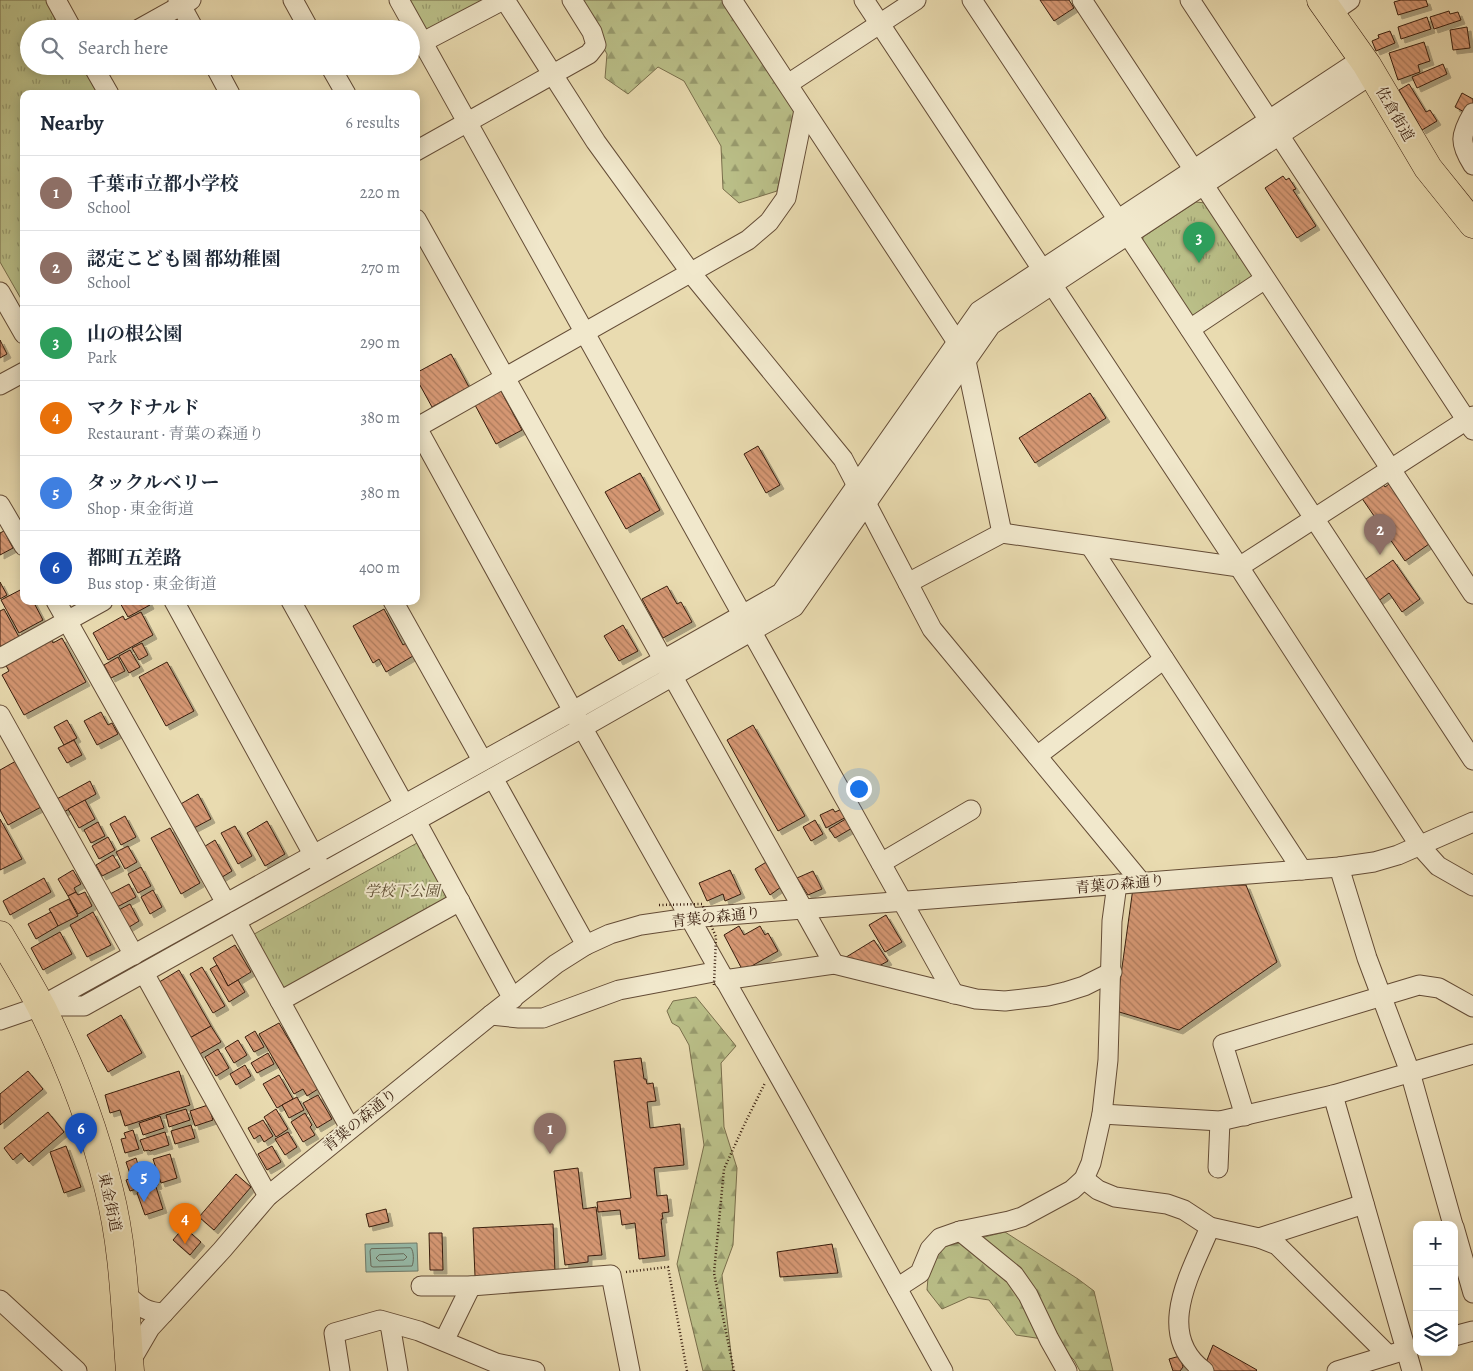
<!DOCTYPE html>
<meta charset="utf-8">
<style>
:root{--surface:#fff;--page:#f2f2f3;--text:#1f2937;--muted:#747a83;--line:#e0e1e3;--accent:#8f2418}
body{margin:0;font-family:Alegreya,"Noto Serif JP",serif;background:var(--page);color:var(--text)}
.controls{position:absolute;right:15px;bottom:15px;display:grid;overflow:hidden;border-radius:10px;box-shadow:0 2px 12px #0003}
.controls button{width:45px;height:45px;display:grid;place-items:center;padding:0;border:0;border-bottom:1px solid var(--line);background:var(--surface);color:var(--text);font:25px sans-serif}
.you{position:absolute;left:858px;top:788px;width:18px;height:18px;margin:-12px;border:4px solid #fff;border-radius:50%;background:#1a73e8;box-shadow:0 0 0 8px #1a73e833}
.badge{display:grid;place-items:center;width:32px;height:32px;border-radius:50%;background:var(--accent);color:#fff;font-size:16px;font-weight:700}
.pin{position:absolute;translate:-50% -41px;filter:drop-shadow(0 1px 2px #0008)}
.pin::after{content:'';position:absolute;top:26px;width:18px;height:15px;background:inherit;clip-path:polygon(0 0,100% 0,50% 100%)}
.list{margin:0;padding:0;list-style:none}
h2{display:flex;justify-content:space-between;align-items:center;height:65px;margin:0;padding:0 20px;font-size:21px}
h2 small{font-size:16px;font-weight:400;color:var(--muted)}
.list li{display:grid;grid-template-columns:32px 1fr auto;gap:15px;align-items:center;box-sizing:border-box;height:75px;padding:0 20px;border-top:1px solid var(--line)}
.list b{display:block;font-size:19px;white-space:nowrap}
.list p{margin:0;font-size:16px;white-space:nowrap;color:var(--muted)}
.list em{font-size:16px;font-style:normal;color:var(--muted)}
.icon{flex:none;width:28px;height:28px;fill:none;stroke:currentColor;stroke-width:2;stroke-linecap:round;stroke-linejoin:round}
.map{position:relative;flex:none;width:1473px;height:1371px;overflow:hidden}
.search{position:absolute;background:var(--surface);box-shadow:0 2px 12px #0003;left:20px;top:20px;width:400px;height:55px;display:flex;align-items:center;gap:12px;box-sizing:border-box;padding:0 18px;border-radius:28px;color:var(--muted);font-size:19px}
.panel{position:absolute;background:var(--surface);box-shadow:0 2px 12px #0003;left:20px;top:90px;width:400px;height:515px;border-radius:10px}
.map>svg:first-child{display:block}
</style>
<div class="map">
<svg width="1473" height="1371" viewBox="0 0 1473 1371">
<defs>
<pattern id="forest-firs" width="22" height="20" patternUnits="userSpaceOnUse" patternTransform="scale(1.25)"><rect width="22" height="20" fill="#babf88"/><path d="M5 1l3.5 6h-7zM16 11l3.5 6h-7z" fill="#989b6e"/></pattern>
<pattern id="park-tufts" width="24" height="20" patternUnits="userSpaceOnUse" patternTransform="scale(1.25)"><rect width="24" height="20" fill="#babf88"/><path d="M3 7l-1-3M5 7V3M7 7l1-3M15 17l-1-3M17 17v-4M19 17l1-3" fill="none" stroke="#989b6e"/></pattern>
<pattern id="building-back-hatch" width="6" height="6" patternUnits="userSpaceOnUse" patternTransform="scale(1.25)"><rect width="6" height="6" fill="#d59773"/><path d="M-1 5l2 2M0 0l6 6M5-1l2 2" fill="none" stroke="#ae7b5d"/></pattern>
<filter id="shadow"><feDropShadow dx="4" dy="4" stdDeviation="0" flood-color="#0004"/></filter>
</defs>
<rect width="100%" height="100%" fill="#e9dbb0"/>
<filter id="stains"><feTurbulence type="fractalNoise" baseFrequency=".004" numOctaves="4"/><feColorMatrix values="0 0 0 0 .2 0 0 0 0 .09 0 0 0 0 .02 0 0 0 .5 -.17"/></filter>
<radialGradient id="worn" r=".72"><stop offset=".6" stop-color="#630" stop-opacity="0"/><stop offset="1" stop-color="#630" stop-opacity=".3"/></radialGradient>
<!-- forest -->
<g fill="url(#forest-firs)" stroke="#796e4b">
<polygon points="577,0 725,0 796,107 777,191 739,203 723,189 721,146 684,81 658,67 628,94 605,78 607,54"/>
<polygon points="696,997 736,1046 721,1063 724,1127 737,1168 733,1245 722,1275 733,1371 703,1371 677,1264 704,1145 689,1045 679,1027 672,1023 667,1011 673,1001"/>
<polygon points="1005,1232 1078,1279 1094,1291 1113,1371 1080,1371 1074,1360 1056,1341 1016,1335 989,1300 969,1297 942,1309 927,1290 929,1265 938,1248"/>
</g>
<!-- park -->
<g fill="url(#park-tufts)" stroke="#796e4b">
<polygon points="0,0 49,0 65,29 29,29 29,66 86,66 102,94 24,94 24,304 0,262"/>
<polygon points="406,0 485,0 431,33 423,31"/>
<polygon points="1196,202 1205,203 1256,277 1195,322 1142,248 1143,237"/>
<polygon points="417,843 446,896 442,909 290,993 277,990 249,937"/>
</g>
<!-- water -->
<polygon fill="#97bba9" stroke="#717c6b" points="417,1243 418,1271 366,1272 365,1244"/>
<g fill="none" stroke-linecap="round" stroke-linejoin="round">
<!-- shore -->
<g stroke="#686c5c" stroke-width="1">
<path d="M411,1248C414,1251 414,1262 412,1266L373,1267L371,1266L370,1251L371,1249Z"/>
<polygon points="404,1254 407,1257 404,1260 379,1261 376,1258 379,1255"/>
</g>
</g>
<!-- building -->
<g fill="url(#building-back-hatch)" stroke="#381d0e" filter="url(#shadow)">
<polygon points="1040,0 1069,0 1074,8 1054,21"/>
<polygon points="1401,0 1426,0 1428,6 1398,15 1394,2"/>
<polygon points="1449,11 1450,14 1458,12 1461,20 1434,29 1430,17"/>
<polygon points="1427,17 1431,29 1401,39 1398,27"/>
<polygon points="1467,27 1470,48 1453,50 1450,30"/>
<polygon points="1390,31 1395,43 1376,51 1372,41 1379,38 1378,35"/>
<polygon points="1424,42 1430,61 1418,65 1420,72 1398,80 1389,53"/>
<polygon points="1443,64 1447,74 1417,88 1412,77"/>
<polygon points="1409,84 1426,112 1430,110 1437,121 1422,130 1399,90"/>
<polygon points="1462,93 1473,99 1473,104 1468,114 1455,107"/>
<polygon points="1283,176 1286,180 1289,178 1296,189 1293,190 1316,226 1297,238 1265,188"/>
<polygon points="0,340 7,354 0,358"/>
<polygon points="451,354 469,387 432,407 416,378 416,373"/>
<polygon points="501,391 522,430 496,444 475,405"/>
<polygon points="1090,393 1106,418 1035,463 1019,438"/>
<polygon points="758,446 780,485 766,493 744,454"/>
<polygon points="640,473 660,510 626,529 605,492"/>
<polygon points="1382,482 1385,487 1389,484 1429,544 1405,561 1361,497"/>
<polygon points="4,531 13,548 0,555 0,533"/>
<polygon points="1393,560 1420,599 1402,612 1389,593 1377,602 1363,581"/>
<polygon points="0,582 7,595 0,599"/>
<polygon points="667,586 677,604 681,602 692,622 663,638 642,599"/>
<polygon points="24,588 24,601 33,601 43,620 19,633 1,600"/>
<polygon points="119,601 148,601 150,605 128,617"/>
<polygon points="4,609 19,637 0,647 0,611"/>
<polygon points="384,609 403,645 406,643 413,656 386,672 379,659 373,663 353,626"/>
<polygon points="141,612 153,635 108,660 93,633 123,616 125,620"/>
<polygon points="623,625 638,651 619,661 604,636"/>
<polygon points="50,637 53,643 62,638 86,682 24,715 2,675 9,671 4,662"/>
<polygon points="142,643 148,655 139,660 132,648"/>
<polygon points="130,650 140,667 129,673 119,656"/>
<polygon points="118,657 125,671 111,678 104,665"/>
<polygon points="167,662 194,711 166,726 139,677"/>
<polygon points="101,712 108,725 112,723 118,734 97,745 84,721"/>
<polygon points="67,720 77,738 64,745 54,727"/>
<polygon points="753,725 805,816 778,831 727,740"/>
<polygon points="74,740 82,755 67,763 58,748"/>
<polygon points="16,761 41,807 8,825 0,810 0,770"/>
<polygon points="90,781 96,794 62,813 55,800"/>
<polygon points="198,794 211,819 192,829 179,805"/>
<polygon points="85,800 95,819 79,828 68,809"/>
<polygon points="844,808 848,816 826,828 820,815 833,809 835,812"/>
<polygon points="125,816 136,837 121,845 110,824"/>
<polygon points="849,817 854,827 835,838 829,829"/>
<polygon points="0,819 22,859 0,870"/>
<polygon points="815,820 823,834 811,841 803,827"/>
<polygon points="267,821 285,854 265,866 247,833"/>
<polygon points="98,822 105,836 91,843 84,830"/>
<polygon points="235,826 252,856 238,864 221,833"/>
<polygon points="170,828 200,883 181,894 151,838"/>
<polygon points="108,837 115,850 99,859 92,846"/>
<polygon points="215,840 232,871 219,879 202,848"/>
<polygon points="128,846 137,862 125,869 116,852"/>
<polygon points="113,855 120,867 102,876 96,865"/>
<polygon points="768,861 781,887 770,895 755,869"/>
<polygon points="141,867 151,886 138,893 128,874"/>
<polygon points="73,870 81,884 74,888 76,892 68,896 58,879"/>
<polygon points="730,870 741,894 725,901 723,894 707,901 699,883"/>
<polygon points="813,871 822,889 808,895 797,878"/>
<polygon points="44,878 51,892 10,915 3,901"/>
<polygon points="129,884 136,897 117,907 110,894"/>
<polygon points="1246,885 1277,962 1179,1030 1116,1011 1133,888"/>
<polygon points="153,890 162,907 150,914 141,897"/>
<polygon points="76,892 78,895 85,892 92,906 78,914 68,896"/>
<polygon points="69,899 78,916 58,926 49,909"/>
<polygon points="130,904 139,921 126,929 117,911"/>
<polygon points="51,912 58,926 36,939 28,924"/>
<polygon points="93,912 111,945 87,957 70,925"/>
<polygon points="886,915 902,942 885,952 869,925"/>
<polygon points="739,926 744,935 760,926 765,935 768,933 778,951 743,971 724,935"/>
<polygon points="60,932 72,954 43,970 31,948"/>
<polygon points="874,940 888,961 879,966 843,959"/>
<polygon points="235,945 251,972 228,986 213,958"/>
<polygon points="217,965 228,986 238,980 245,992 229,1002 210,969"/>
<polygon points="202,967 225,1006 213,1013 190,974"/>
<polygon points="179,970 211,1026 188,1039 156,984"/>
<polygon points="121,1015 142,1053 108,1072 87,1035"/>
<polygon points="279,1023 318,1089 307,1096 303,1089 294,1094 259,1034"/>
<polygon points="211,1026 221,1042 198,1055 188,1039"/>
<polygon points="255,1031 264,1047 254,1052 245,1037"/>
<polygon points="238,1040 247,1055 234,1063 225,1048"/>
<polygon points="218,1049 229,1068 216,1076 205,1057"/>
<polygon points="268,1053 274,1064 257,1073 251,1063"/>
<polygon points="641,1058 644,1079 646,1079 647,1084 653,1083 656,1101 647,1102 650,1128 680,1124 684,1165 654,1168 657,1196 667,1195 669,1212 662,1213 663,1219 661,1219 665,1256 639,1259 635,1223 622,1225 620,1210 598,1212 597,1202 631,1198 614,1061"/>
<polygon points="245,1065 251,1076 236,1085 230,1074"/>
<polygon points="28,1071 43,1089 0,1125 0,1094"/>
<polygon points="179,1071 190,1105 125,1126 120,1110 110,1113 105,1095"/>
<polygon points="279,1075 293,1099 277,1108 263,1084"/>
<polygon points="318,1095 332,1119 317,1128 303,1103"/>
<polygon points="297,1097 304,1110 289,1118 282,1105"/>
<polygon points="208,1105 213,1120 195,1126 190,1111"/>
<polygon points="186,1109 190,1120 169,1127 166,1115"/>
<polygon points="276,1109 288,1129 276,1137 264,1117"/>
<polygon points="48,1112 64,1132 29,1162 21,1153 13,1160 4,1148"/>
<polygon points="305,1113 312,1125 310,1127 315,1135 303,1142 291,1122"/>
<polygon points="160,1116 164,1128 143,1135 139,1123"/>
<polygon points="263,1120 273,1136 264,1142 260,1135 254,1139 248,1128"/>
<polygon points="191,1125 195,1138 175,1144 171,1131"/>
<polygon points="133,1130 139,1149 125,1153 121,1139 126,1138 124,1133"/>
<polygon points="165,1132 169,1145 150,1151 149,1150 144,1151 140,1140"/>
<polygon points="288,1132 297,1147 285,1155 275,1139"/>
<polygon points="66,1146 81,1187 64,1193 50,1152"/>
<polygon points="272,1146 281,1162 267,1170 258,1154"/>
<polygon points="170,1154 177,1178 161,1183 153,1159"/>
<polygon points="136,1158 140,1171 130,1174 126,1162"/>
<polygon points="152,1167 158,1185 144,1190 138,1172"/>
<polygon points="578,1168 583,1209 596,1207 602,1255 588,1256 588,1262 565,1265 554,1171"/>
<polygon points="236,1174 251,1187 214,1230 199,1217"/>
<polygon points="139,1176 143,1187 130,1191 126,1180"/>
<polygon points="156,1187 163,1209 145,1215 137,1193"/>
<polygon points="386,1209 389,1222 369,1227 366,1214"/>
<polygon points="553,1224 555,1272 475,1276 473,1228"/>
<polygon points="184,1227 201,1242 190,1255 173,1240"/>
<polygon points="429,1233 442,1233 443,1270 430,1270"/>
<polygon points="832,1244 838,1273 780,1277 777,1252"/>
<polygon points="1213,1345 1257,1370 1256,1371 1214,1371 1205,1365"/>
<polygon points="1180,1356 1183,1367 1180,1371 1173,1371 1169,1359"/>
</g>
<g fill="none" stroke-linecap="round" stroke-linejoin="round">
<defs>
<g id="minor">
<polyline points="56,0 72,29"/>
<polyline points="178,0 194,29"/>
<polyline points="293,0 309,29"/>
<polyline points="399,0 954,994"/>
<polyline points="505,0 596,142 691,273 843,459 932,629 1141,882"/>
<polyline points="732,0 957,342"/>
<polyline points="864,0 1239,567 1420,846 1438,866 1473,886"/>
<polyline points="972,0 1118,220"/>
<polyline points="1082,0 1473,594"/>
<polyline points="1190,0 1269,120"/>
<polyline points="1331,13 1350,0"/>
<polyline points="139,29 191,0"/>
<polyline points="423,42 503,0"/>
<polyline points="93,66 109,94"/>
<polyline points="215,66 230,94"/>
<polyline points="330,66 346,94"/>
<polyline points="788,84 916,0"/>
<path d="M1473,113C1460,135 1459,143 1473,165"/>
<polyline points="1279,135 1473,430"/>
<polyline points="416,151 589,54 596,45 592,32 572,0"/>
<polyline points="416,219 834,964"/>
<polyline points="1128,235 1473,760"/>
<polyline points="0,292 24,334"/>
<polyline points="1190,329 1265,279"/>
<polyline points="966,361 1002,533"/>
<polyline points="0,385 24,372"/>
<polyline points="416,426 573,711 796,1106 943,1371"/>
<polyline points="416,428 748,240 769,222 786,198 804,110"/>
<polyline points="0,505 24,546"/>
<polyline points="1091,547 1302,870"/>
<polyline points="908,583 1002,533 1239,567 1473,416"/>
<polyline points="56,601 226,903"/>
<polyline points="174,601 319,865"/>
<polyline points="291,601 404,804"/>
<polyline points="393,601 482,760"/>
<polyline points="0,658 103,601"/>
<polyline points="0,715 134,955"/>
<polyline points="1037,756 1164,659"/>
<polyline points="493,778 586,945"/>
<polyline points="416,821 513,999"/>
<polyline points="881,863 971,810"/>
<polyline points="1339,867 1367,958 1410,1072 1453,1225"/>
<polyline points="236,921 350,1128"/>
<polyline points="144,973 268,1196"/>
<polyline points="724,980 834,964 976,999 1005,1001 1048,996 1065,992 1084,986 1112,972"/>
<polyline points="280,1001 460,901"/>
<polyline points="491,1015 519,1018 543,1018 619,990 719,971"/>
<polyline points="0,1020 41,1006 573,711 781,593 979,311 1354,64 1367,65 1363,80 991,325 794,607 582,728 84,1006 41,1006"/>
<polyline points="1333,1095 1412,1371"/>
<polyline points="1102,1114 1220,1121 1333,1095 1473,1054"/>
<polyline points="1245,1116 1223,1044 1419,985 1439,988 1473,1007"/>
<polyline points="1218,1168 1220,1121"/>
<polyline points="1084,1179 1098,1190 1115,1197 1167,1204 1184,1210 1210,1227 1259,1238 1277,1245 1388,1355"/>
<polyline points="1454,1227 1473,1293"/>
<polyline points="960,1231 1014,1275 1028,1295 1049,1339 1067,1371"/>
<polyline points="1259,1238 1364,1204"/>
<polyline points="421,1286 471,1286 611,1275 630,1371"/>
<polyline points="897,1288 920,1273 930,1249 940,1238 960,1231 1009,1221 1022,1217 1072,1190 1084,1179 1091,1163 1102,1114 1108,1060 1112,921 1117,884"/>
<path d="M125,1293C139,1306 144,1312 164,1313"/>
<polyline points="0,1300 77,1371"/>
<polyline points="390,1324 398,1371"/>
<polyline points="1454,1336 1473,1331"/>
<polyline points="444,1341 471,1286"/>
<polyline points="129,1364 150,1328 222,1250 268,1196 491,1015 556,964 586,945 610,934 641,925 689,918 1339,867 1374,862 1398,855 1473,822"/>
<polyline points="340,1371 334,1333 380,1320 419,1331 496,1363 535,1371"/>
<path d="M1204,1371C1153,1334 1192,1271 1210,1227"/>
<polyline points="1337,1371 1399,1352"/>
</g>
<g id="highway">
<polyline points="1321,0 1367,65 1428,168 1473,224"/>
<path d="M0,935C14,959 29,983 42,1008C70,1065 94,1127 109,1190C124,1249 125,1310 130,1371"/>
</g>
</defs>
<!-- minor casing -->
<use href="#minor" stroke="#644c36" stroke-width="21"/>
<!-- highway casing -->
<use href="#highway" stroke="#381d0e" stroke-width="29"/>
<!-- path -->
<g stroke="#381d0e" stroke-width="2.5" stroke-dasharray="1 2.5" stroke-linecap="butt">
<polyline points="626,1272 668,1267 687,1371"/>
<polyline points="734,1371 714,1273 724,1169 746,1121 765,1083"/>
</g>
<!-- minor -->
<use href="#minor" stroke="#f1e8cc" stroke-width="19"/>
<!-- highway -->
<use href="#highway" stroke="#e9dbb0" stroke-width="28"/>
<!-- path-bridge -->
<polyline stroke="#381d0e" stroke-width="2.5" stroke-dasharray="1 2.5" stroke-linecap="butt" points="659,905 702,904 716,937 714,985"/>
</g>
<g text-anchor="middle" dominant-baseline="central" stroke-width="4" stroke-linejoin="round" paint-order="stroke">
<!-- street labels -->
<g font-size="15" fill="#381d0e" stroke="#f1e8cc">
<text transform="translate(1395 114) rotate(60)">佐倉街道</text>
<text transform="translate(1120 884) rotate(-5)">青葉の森通り</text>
<text transform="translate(716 917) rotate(-6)">青葉の森通り</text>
<text transform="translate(360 1120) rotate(-39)">青葉の森通り</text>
<text transform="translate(110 1202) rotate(78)">東金街道</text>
</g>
<!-- park labels -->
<g font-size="15" font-style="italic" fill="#5f4e33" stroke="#f1e8cc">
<text x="402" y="891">学校下公園</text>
</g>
</g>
<rect width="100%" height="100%" filter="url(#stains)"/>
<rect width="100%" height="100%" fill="url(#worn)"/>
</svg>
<div class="controls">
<button>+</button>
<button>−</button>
<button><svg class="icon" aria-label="layers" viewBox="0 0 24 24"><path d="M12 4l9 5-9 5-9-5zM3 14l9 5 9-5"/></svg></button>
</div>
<div class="you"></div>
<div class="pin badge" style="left:550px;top:1154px;background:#8d6e63">1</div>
<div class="pin badge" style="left:1380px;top:555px;background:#8d6e63">2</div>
<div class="pin badge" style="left:1199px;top:263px;background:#2e9e5b">3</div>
<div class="pin badge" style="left:185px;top:1244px;background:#e8710a">4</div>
<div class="pin badge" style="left:144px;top:1202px;background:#3f7fe0">5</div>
<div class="pin badge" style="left:81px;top:1154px;background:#1a4fb4">6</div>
<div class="search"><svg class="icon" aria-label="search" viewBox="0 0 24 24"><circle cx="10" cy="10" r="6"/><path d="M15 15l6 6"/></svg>Search here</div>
<section class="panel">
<h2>Nearby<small>6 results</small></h2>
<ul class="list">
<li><span class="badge" style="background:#8d6e63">1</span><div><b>千葉市立都小学校</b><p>School</p></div><em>220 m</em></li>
<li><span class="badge" style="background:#8d6e63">2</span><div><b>認定こども園 都幼稚園</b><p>School</p></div><em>270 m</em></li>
<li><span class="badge" style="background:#2e9e5b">3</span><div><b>山の根公園</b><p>Park</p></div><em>290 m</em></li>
<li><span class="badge" style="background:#e8710a">4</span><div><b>マクドナルド</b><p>Restaurant · 青葉の森通り</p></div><em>380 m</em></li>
<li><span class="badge" style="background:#3f7fe0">5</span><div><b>タックルベリー</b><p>Shop · 東金街道</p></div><em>380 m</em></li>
<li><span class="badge" style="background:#1a4fb4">6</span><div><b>都町五差路</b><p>Bus stop · 東金街道</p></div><em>400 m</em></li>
</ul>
</section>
</div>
